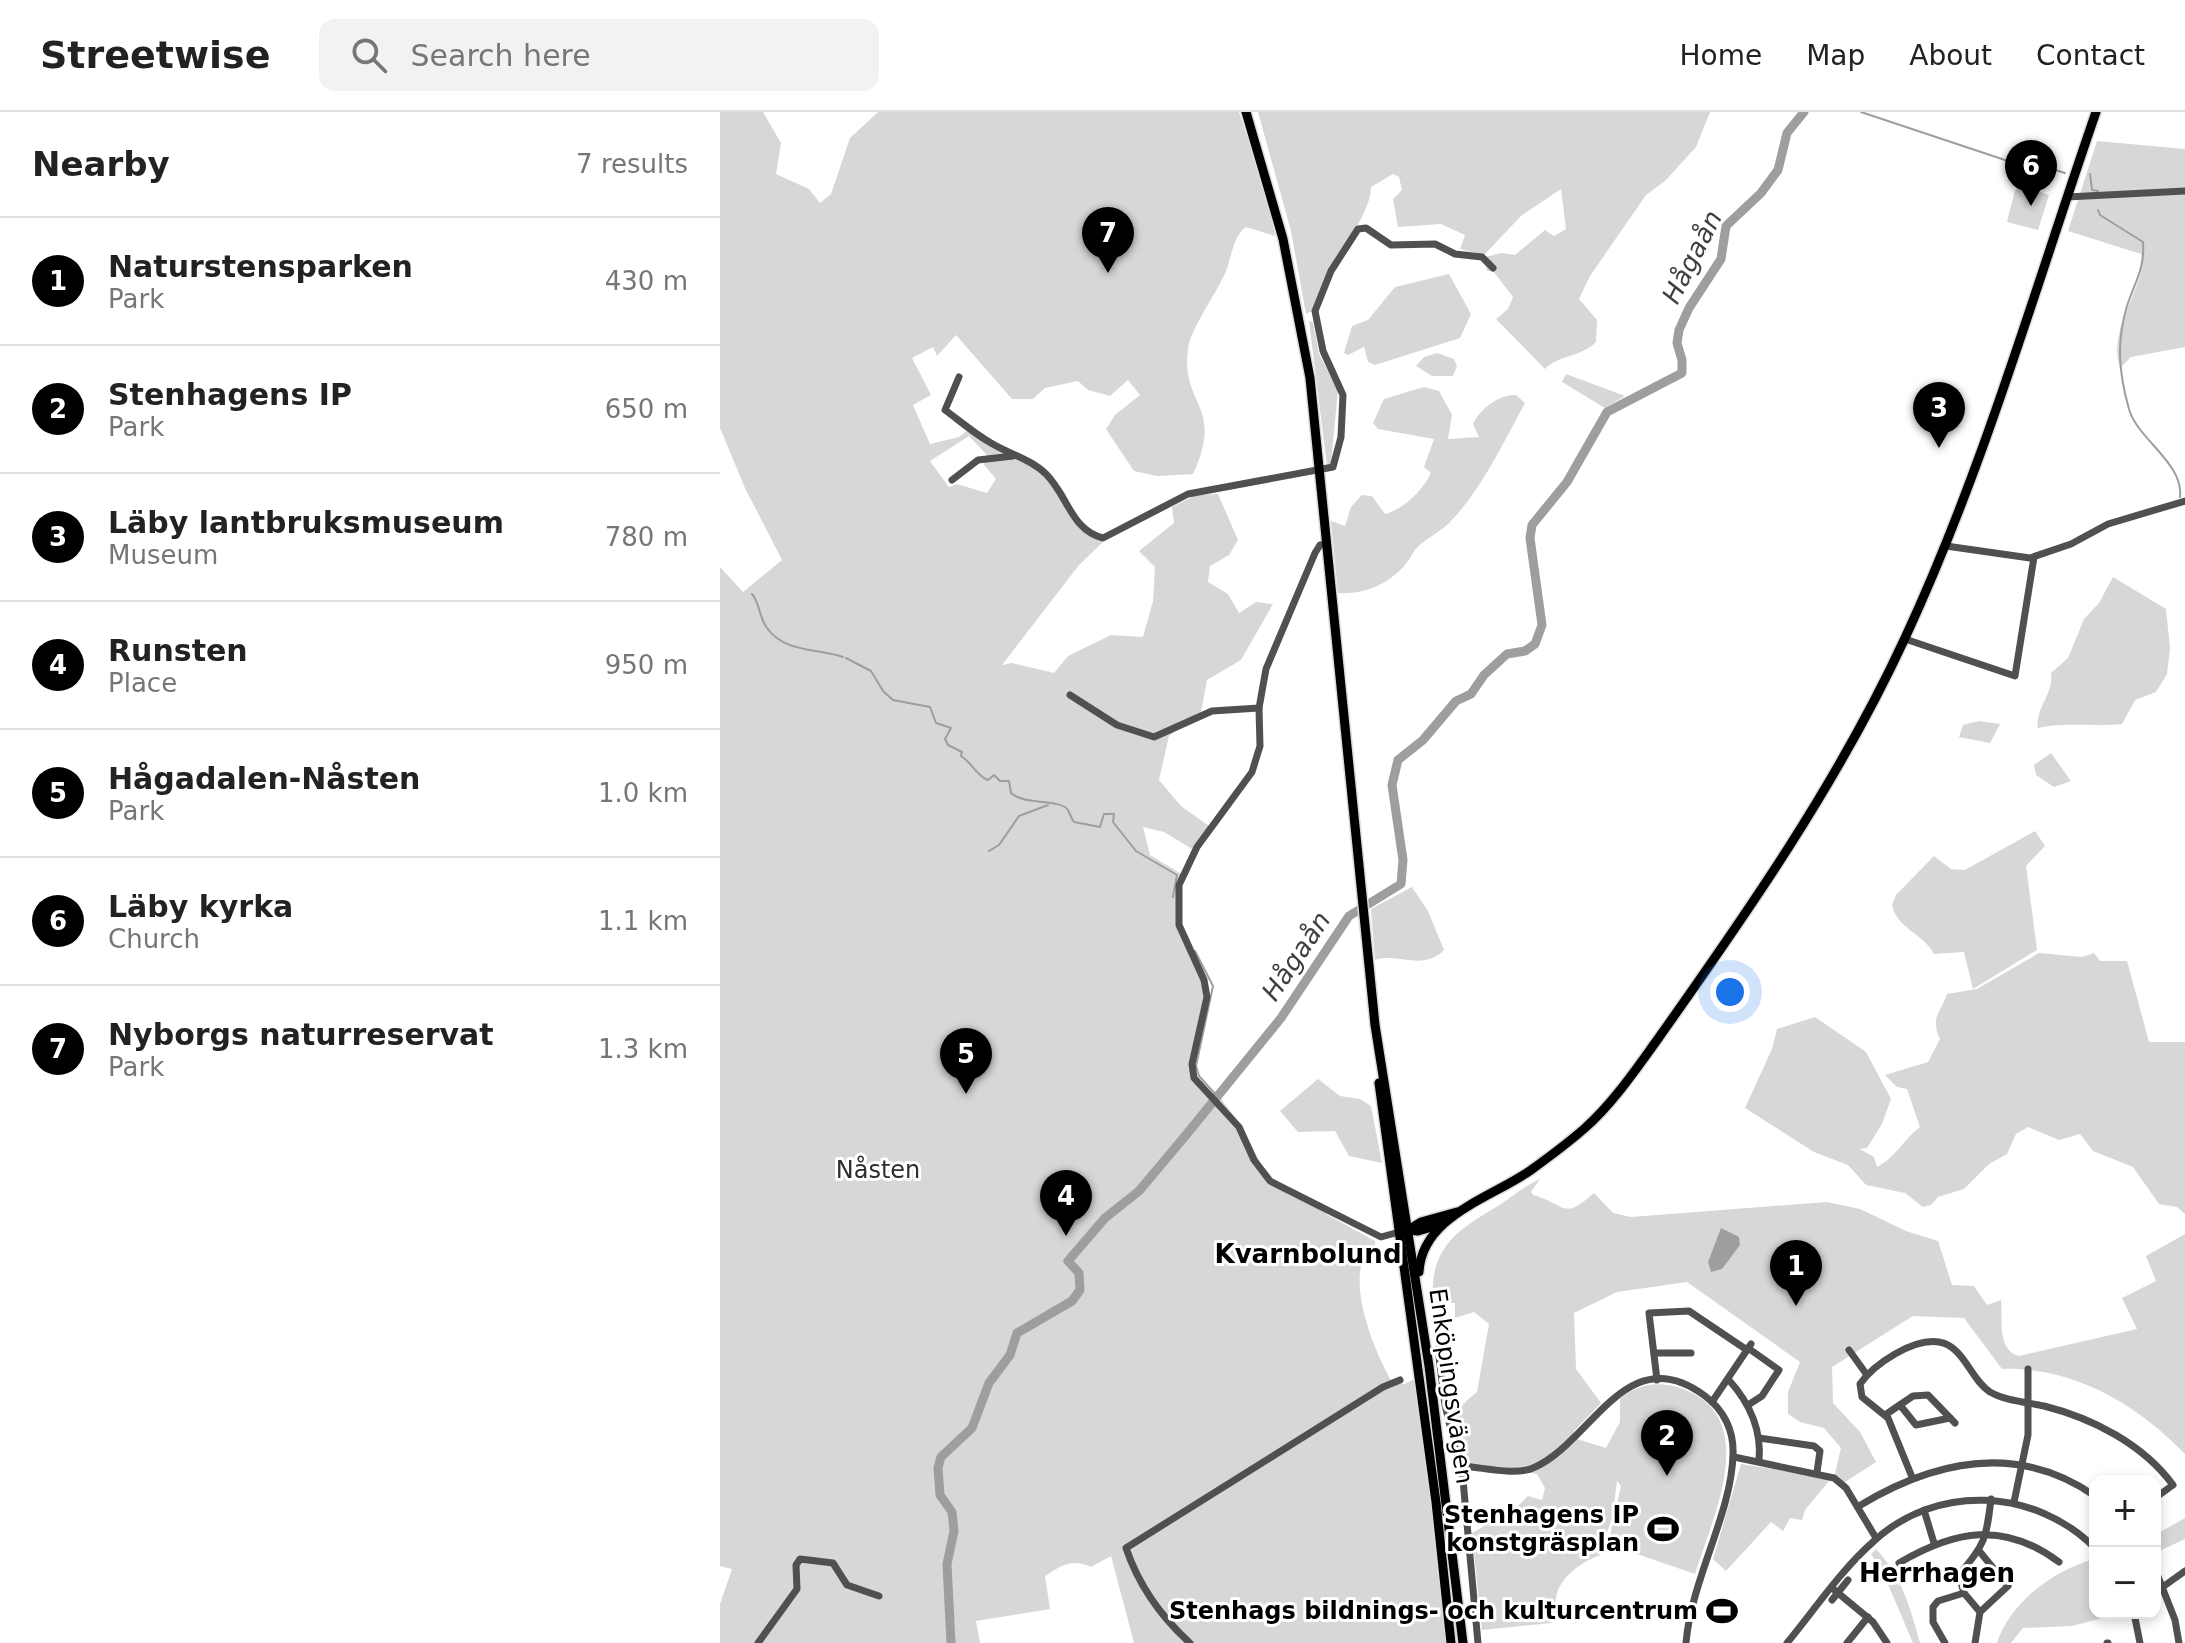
<!DOCTYPE html>
<meta charset="utf-8">
<style>
:root{--surface:#fff;--page:#f2f2f2;--text:#222;--muted:#767676;--line:#e0e0e0;--accent:#000}
body{margin:0;font-family:"DejaVu Sans",sans-serif;background:var(--page);color:var(--text)}
.controls{position:absolute;right:24px;bottom:24px;display:grid;overflow:hidden;border-radius:16px;box-shadow:0 4px 12px #0003}
.controls button{width:72px;height:72px;display:grid;place-items:center;padding:0;border:0;border-bottom:2px solid var(--line);background:var(--surface);color:var(--text);font:40px sans-serif}
.you{position:absolute;left:1010px;top:880px;width:28px;height:28px;margin:-20px;border:6px solid #fff;border-radius:50%;background:#1a73e8;box-shadow:0 0 0 12px #1a73e833}
.badge{display:grid;place-items:center;width:52px;height:52px;border-radius:50%;background:var(--accent);color:#fff;font-size:26px;font-weight:700}
.pin{position:absolute;translate:-50% -66px;filter:drop-shadow(0 2px 4px #0008)}
.pin::after{content:'';position:absolute;top:42px;width:28px;height:24px;background:inherit;clip-path:polygon(0 0,100% 0,50% 100%)}
.list{margin:0;padding:0;list-style:none}
h2{display:flex;justify-content:space-between;align-items:center;height:104px;margin:0;padding:0 32px;font-size:34px}
h2 small{font-size:26px;font-weight:400;color:var(--muted)}
.list li{display:grid;grid-template-columns:52px 1fr auto;gap:24px;align-items:center;box-sizing:border-box;height:128px;padding:0 32px;border-top:2px solid var(--line)}
.list b{display:block;font-size:30px;white-space:nowrap}
.list p{margin:0;font-size:26px;white-space:nowrap;color:var(--muted)}
.list em{font-size:26px;font-style:normal;color:var(--muted)}
.icon{flex:none;width:44px;height:44px;fill:none;stroke:currentColor;stroke-width:2;stroke-linecap:round;stroke-linejoin:round}
.map{position:relative;flex:none;width:1465px;height:1531px;overflow:hidden}
header{display:flex;align-items:center;gap:48px;box-sizing:border-box;height:112px;padding:0 40px;background:var(--surface);border-bottom:2px solid var(--line)}
header strong{font-size:38px}
nav{display:flex;gap:44px;margin-inline-start:auto;font-size:28px}
.search{width:560px;height:72px;background:var(--page);display:flex;align-items:center;gap:20px;box-sizing:border-box;padding:0 28px;border-radius:16px;color:var(--muted);font-size:30px}
main{display:flex}
aside{flex:1;background:var(--surface)}
.map>svg:first-child{display:block}
</style>
<header>
<strong>Streetwise</strong>
<div class="search"><svg class="icon" aria-label="search" viewBox="0 0 24 24"><circle cx="10" cy="10" r="6"/><path d="M15 15l6 6"/></svg>Search here</div>
<nav><a>Home</a><a>Map</a><a>About</a><a>Contact</a></nav>
</header>
<main>
<aside>
<h2>Nearby<small>7 results</small></h2>
<ul class="list">
<li><span class="badge">1</span><div><b>Naturstensparken</b><p>Park</p></div><em>430 m</em></li>
<li><span class="badge">2</span><div><b>Stenhagens IP</b><p>Park</p></div><em>650 m</em></li>
<li><span class="badge">3</span><div><b>Läby lantbruksmuseum</b><p>Museum</p></div><em>780 m</em></li>
<li><span class="badge">4</span><div><b>Runsten</b><p>Place</p></div><em>950 m</em></li>
<li><span class="badge">5</span><div><b>Hågadalen-Nåsten</b><p>Park</p></div><em>1.0 km</em></li>
<li><span class="badge">6</span><div><b>Läby kyrka</b><p>Church</p></div><em>1.1 km</em></li>
<li><span class="badge">7</span><div><b>Nyborgs naturreservat</b><p>Park</p></div><em>1.3 km</em></li>
</ul>
</aside>
<div class="map">
<svg width="1465" height="1531" viewBox="0 0 1465 1531">
<rect width="100%" height="100%" fill="#fff"/>
<!-- green -->
<g fill="#d7d7d7" fill-rule="evenodd">
<path d="M0,0H43L61,31L56,62L89,77L100,91L111,82L130,26L158,0H519L549,93L555,124L526,115C513,124 512,144 506,159C497,181 471,215 468,237C460,293 505,293 473,362L437,364L414,359L386,317L395,303L420,283L408,268L390,284L368,278L358,269L325,276L313,287H292L236,223L217,244L213,235L192,246L211,283L193,293L210,332L239,325L249,317L330,361L345,381L358,410L383,430L359,453L282,553L292,551L334,561L348,544L391,523L423,525L433,489L435,455L419,439L454,411L452,395L476,383L498,382L518,428L509,443L490,454L488,470L508,482L519,501L536,490L553,492L521,548L487,568L481,600L449,624L439,668L461,694L489,714L472,737L444,720L423,715L430,743L463,763L459,808L486,876L474,951L475,968L502,988L521,1013L545,1060L557,1071L608,1095L606,1102L655,1129V1143L642,1150C632,1183 655,1241 672,1270L684,1272L695,1267L697,1273L728,1531H414L391,1444L371,1455C353,1446 341,1453 325,1464L330,1497L256,1509L260,1531H0V1492L12,1457L0,1454V455L23,480L62,448L25,376L0,316ZM249,324L267,343L264,353L276,367L267,381L237,372L229,375L210,349Z"/>
<path d="M538,0H990L976,35L945,69L926,83L870,164L859,187L877,208L876,230C862,245 838,243 825,257L776,207L788,197L793,185L773,159H767L765,145L781,141L795,143L825,118L834,124L846,117L841,77L802,103L764,143L740,137L745,123L721,112L678,115L673,87L682,78L679,65L673,62L651,75C651,107 603,158 592,199L586,202L571,119Z"/>
<path d="M1377,29L1465,37V235L1411,245L1400,256C1386,216 1429,171 1421,142L1348,119Z"/>
<polygon points="1302,74 1329,83 1318,118 1287,110 1295,78"/>
<polygon points="729,162 751,202 740,226 655,253 648,250 644,235 628,243 624,241 632,214 648,208 675,175"/>
<polygon points="589,209 593,210 599,242 618,278 611,351 607,354"/>
<polygon points="717,241 734,247 737,254 733,264 712,264 696,254 704,245"/>
<polygon points="846,262 905,284 885,296 842,270"/>
<path d="M704,275L719,279L732,303L728,327L759,325L753,312C760,296 781,282 796,283L805,291C783,331 762,377 730,410C721,420 699,430 693,441C678,468 649,483 618,481L611,409L625,414L631,395L642,383L652,384L665,402C684,397 703,378 711,361L704,355L714,327L658,317L653,311L664,287Z"/>
<path d="M1393,465L1446,497L1450,536L1447,562L1436,580L1415,588L1402,612C1373,615 1346,610 1318,616C1315,596 1334,582 1331,561L1348,546L1364,507L1379,491Z"/>
<polygon points="1259,609 1280,612 1270,631 1239,625 1243,613"/>
<polygon points="1331,641 1351,669 1334,675 1316,663 1314,653"/>
<path d="M1315,719L1325,734L1306,754L1317,838L1253,877L1244,840L1214,842C1203,821 1177,817 1172,793L1176,783L1214,744L1231,757L1245,758Z"/>
<path d="M692,775L708,799L724,838C702,860 678,840 655,848L651,797Z"/>
<path d="M1319,841L1362,845L1374,841L1380,849H1407L1429,930H1465V1102L1457,1095L1439,1092L1413,1055L1373,1039L1360,1022L1339,1028L1308,1015L1296,1022L1287,1042L1269,1052L1244,1077L1218,1085L1211,1093L1203,1095L1185,1081L1146,1073L1128,1053L1094,1040L1025,996L1052,937L1057,917L1095,905L1146,940L1171,987L1162,1012L1147,1036L1140,1037L1154,1045L1157,1055C1176,1045 1183,1028 1200,1015L1187,977L1177,975L1165,963L1208,950L1220,927C1210,906 1220,902 1227,882L1257,877Z"/>
<polygon points="598,967 620,984 640,987 651,994 662,1051 629,1044 615,1019 578,1020 560,999"/>
<path d="M820,1067L811,1080L813,1083C848,1093 842,1109 874,1081L893,1101L911,1105L1107,1090L1140,1097L1186,1119L1218,1129L1232,1173L1254,1174L1267,1193L1281,1188C1283,1205 1276,1238 1299,1244L1417,1217L1402,1186L1436,1169L1426,1144L1465,1122V1342C1418,1293 1353,1254 1282,1257L1244,1206L1193,1204L1112,1255L1113,1291L1140,1320L1156,1350L1122,1372L1114,1366L1121,1336L1104,1316L1080,1310L1068,1302V1280L1080,1250L967,1170L897,1180L854,1201L856,1257L881,1291L854,1319L857,1327L886,1336L900,1310V1287C917,1273 935,1269 957,1275C1044,1301 993,1404 975,1462L888,1432L901,1374L897,1369L893,1402L880,1443C862,1450 839,1465 836,1486C834,1496 836,1502 831,1511L762,1518L752,1421L766,1413L778,1414L808,1384L822,1388L825,1376L817,1362L745,1351C734,1316 725,1305 757,1280L769,1212L754,1200L735,1206V1191H713C709,1137 735,1119 778,1094C792,1085 804,1074 820,1067Z"/>
<polygon points="1021,1352 1098,1364 1109,1369 1085,1398 1082,1408 1070,1406 1063,1419 1051,1410 1006,1459 993,1447"/>
<polygon points="1465,1406 1465,1427 1435,1441 1435,1423"/>
<path d="M1156,1437C1182,1465 1190,1495 1200,1531H1193L1164,1463L1151,1442Z"/>
<path d="M1375,1447V1501H1402L1352,1514L1303,1516L1291,1531H1277C1290,1490 1335,1457 1375,1447Z"/>
</g>
<!-- water -->
<polygon fill="#9e9e9e" points="1001,1116 1019,1125 1020,1133 1002,1157 991,1160 988,1150"/>
<g fill="none" stroke-linecap="round" stroke-linejoin="round">
<!-- stream -->
<g stroke="#9e9e9e" stroke-width="2">
<polyline points="1141,0 1294,51 1301,47 1345,61"/>
<polyline points="1370,62 1372,78 1378,79"/>
<path d="M1378,98L1380,103L1423,130C1425,156 1415,170 1407,194C1396,230 1399,262 1409,297C1417,327 1464,351 1460,385"/>
<path d="M32,482C40,491 39,506 47,516C65,541 97,536 123,545"/>
<path d="M126,546L151,559L163,579L173,588L210,595L216,611L231,616L225,627L228,633L242,640L241,644C251,650 258,665 268,668L274,663L280,669H289L291,681C306,694 339,686 348,698C350,702 351,706 354,710L380,715L384,702H394L393,710L416,739L457,763L453,785"/>
<polyline points="269,739 279,733 299,704 328,693"/>
<polyline points="475,839 493,874 476,954 479,964 497,984"/>
</g>
<!-- river -->
<polyline stroke="#9e9e9e" stroke-width="9" points="231,1531 227,1452 234,1419 232,1400 220,1383 218,1356 221,1345 252,1316 269,1271 290,1243 297,1221 352,1189 360,1178 359,1161 348,1149 385,1106 419,1079 466,1023 561,906 629,804 681,772 683,748 672,673 678,648 703,628 736,589 751,582 764,563 787,542 805,539 815,532 822,513 810,426 812,413 847,370 887,300 962,261 962,248 957,231 959,218 969,196 1001,147 1006,114 1041,81 1058,58 1067,21 1084,0"/>
<defs>
<g id="major">
<polyline points="526,0 563,127 590,266 655,913 709,1254 743,1531"/>
<polyline points="659,971 716,1390 731,1531"/>
<polyline points="687,1118 698,1119 719,1113"/>
<polyline points="688,1118 701,1110 737,1100"/>
<path d="M699,1160C702,1104 771,1086 811,1058C829,1045 848,1031 865,1016C892,992 914,960 935,931C1027,801 1118,671 1185,526C1264,356 1315,176 1376,0"/>
</g>
</defs>
<!-- major casing -->
<use href="#major" stroke="#dbdbdb" stroke-width="12"/>
<!-- minor -->
<g stroke="#505050" stroke-width="7">
<polyline points="1347,85 1465,79"/>
<path d="M239,265L225,298C240,309 255,322 271,331C289,342 311,347 326,362C348,384 351,418 383,426L468,382L613,355L621,325L623,283L603,239L595,199L611,159L638,117L646,116L671,133L715,132L735,142L762,145L773,156"/>
<polyline points="232,368 258,348 293,344"/>
<polyline points="607,432 600,433 595,441 546,557 539,596 540,634 532,660 477,735 459,773 459,813 484,868 487,885 472,952 474,966 519,1015 534,1048 550,1069 661,1125 679,1120"/>
<polyline points="1226,434 1310,446 1351,432 1388,412 1465,389"/>
<polyline points="1185,527 1295,564 1314,445"/>
<polyline points="350,583 397,613 434,625 492,599 539,596"/>
<polyline points="718,1237 725,1293 743,1368 758,1531"/>
<polyline points="1129,1238 1147,1263"/>
<polyline points="934,1241 971,1241"/>
<path d="M1008,1267C1029,1290 1042,1317 1039,1349"/>
<polyline points="937,1268 929,1201 969,1199 1027,1238"/>
<polyline points="992,1290 1031,1232"/>
<polyline points="1028,1293 1042,1284 1059,1258 1028,1236"/>
<polyline points="1180,1293 1196,1313 1230,1306"/>
<polyline points="1165,1303 1193,1284 1208,1283 1235,1311"/>
<polyline points="1039,1326 1094,1334 1100,1339 1097,1360"/>
<polyline points="1014,1345 1114,1366 1126,1376 1156,1426"/>
<path d="M741,1354C762,1355 794,1364 813,1356C872,1331 906,1225 985,1284C1004,1298 1014,1319 1013,1342C1012,1401 971,1468 966,1531"/>
<path d="M1192,1365L1168,1306L1142,1285L1140,1272C1154,1252 1193,1226 1219,1230C1244,1234 1250,1267 1270,1280C1286,1289 1306,1290 1324,1294C1372,1306 1423,1332 1453,1373L1435,1386"/>
<polyline points="1294,1390 1308,1323 1308,1257"/>
<path d="M1139,1394C1215,1348 1297,1330 1375,1384"/>
<polyline points="1204,1398 1214,1431"/>
<path d="M1179,1451C1235,1418 1284,1409 1339,1450"/>
<polyline points="1437,1462 1455,1508 1459,1531"/>
<polyline points="1444,1474 1465,1459"/>
<polyline points="1112,1476 1153,1510 1167,1531"/>
<polyline points="1112,1488 1128,1468"/>
<polyline points="1260,1500 1288,1474 1260,1440"/>
<polyline points="1414,1501 1420,1531"/>
<polyline points="38,1531 77,1477 76,1453 80,1447 113,1451 127,1473 159,1484"/>
<path d="M470,1531C440,1504 419,1474 406,1436L663,1275L680,1268"/>
<path d="M1067,1531C1095,1497 1121,1458 1154,1429C1217,1371 1315,1376 1375,1436"/>
<polyline points="1127,1531 1148,1505"/>
<polyline points="1225,1531 1213,1510 1213,1495 1218,1489 1244,1481"/>
<path d="M1255,1531L1260,1500L1244,1481L1239,1463C1265,1431 1266,1429 1271,1387"/>
<polyline points="1387,1531 1388,1531"/>
</g>
<!-- major -->
<use href="#major" stroke="#000" stroke-width="9"/>
</g>
<!-- icons -->
<defs>
<symbol id="stadium-bare" viewBox="-9 -9 18 18"><path d="M0-5a6.5 5 0 1 0 0 10a6.5 5 0 1 0 0-10ZM-3.5-1.8h7v3.6h-7Z" fill="#000" stroke="#fff" stroke-width="2.5" paint-order="stroke"/></symbol>
</defs>
<g fill-rule="evenodd">
<use href="#stadium-bare" x="921" y="1395" width="44" height="44"/>
<use href="#stadium-bare" x="980" y="1477" width="44" height="44"/>
</g>
<g text-anchor="middle" dominant-baseline="central" stroke-width="6" stroke-linejoin="round" paint-order="stroke">
<!-- park labels -->
<g font-size="24" fill="#2e2e2e" stroke="#fff">
<text x="158" y="1058">Nåsten</text>
</g>
<!-- street labels -->
<g font-size="24" fill="#000" stroke="#fff">
<text transform="translate(731 1274) rotate(82)">Enköpingsvägen</text>
</g>
<!-- poi labels -->
<g font-size="24" font-weight="bold" fill="#000" stroke="#fff" text-anchor="end">
<text x="919" y="1403">Stenhagens IP<tspan x="919" dy="28">konstgräsplan</tspan></text>
<text x="978" y="1499">Stenhags bildnings- och kulturcentrum</text>
</g>
<!-- water labels -->
<g font-size="26" font-style="italic" fill="#3f3f3f" stroke="#fff">
<text transform="translate(972 145) rotate(-63)">Hågaån</text>
<text transform="translate(576 844) rotate(-56)">Hågaån</text>
</g>
<!-- neighbourhood labels -->
<g font-size="26" font-weight="bold" fill="#000" stroke="#fff">
<text x="588" y="1142">Kvarnbolund</text>
<text x="1217" y="1461">Herrhagen</text>
</g>
</g>
</svg>
<div class="controls">
<button>+</button>
<button>−</button>
</div>
<div class="you"></div>
<div class="pin badge" style="left:1076px;top:1194px">1</div>
<div class="pin badge" style="left:947px;top:1364px">2</div>
<div class="pin badge" style="left:1219px;top:336px">3</div>
<div class="pin badge" style="left:346px;top:1124px">4</div>
<div class="pin badge" style="left:246px;top:982px">5</div>
<div class="pin badge" style="left:1311px;top:94px">6</div>
<div class="pin badge" style="left:388px;top:161px">7</div>
</div>
</main>
